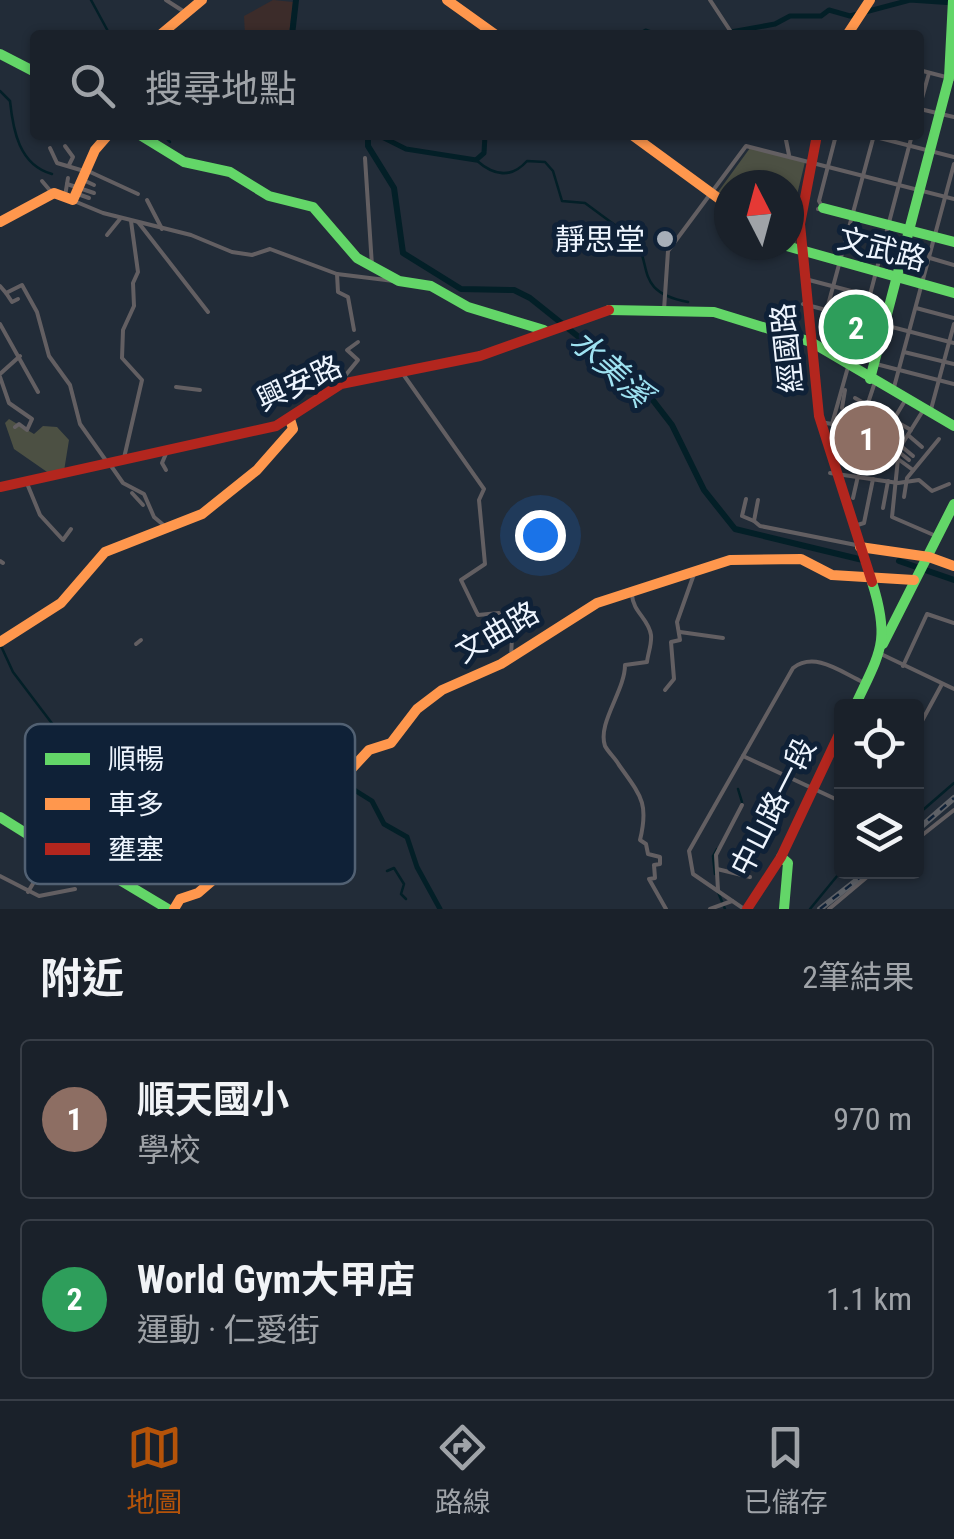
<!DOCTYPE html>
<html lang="zh-TW">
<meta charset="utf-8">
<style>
:root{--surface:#1a212a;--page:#272e36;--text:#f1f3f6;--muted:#9fa3a8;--line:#383e47;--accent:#b45309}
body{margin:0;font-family:"Roboto Condensed","Noto Sans TC",sans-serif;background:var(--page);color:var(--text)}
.controls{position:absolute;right:30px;bottom:30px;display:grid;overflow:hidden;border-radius:10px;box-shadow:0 2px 8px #0004}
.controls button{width:90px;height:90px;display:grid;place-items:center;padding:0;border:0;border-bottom:2px solid var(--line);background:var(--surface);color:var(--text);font:50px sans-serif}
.compass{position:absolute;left:714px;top:170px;width:90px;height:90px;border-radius:50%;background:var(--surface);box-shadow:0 2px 8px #0004;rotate:354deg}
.you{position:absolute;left:540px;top:535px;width:35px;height:35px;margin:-25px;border:8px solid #fff;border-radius:50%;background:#1a73e8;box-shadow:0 0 0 15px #1a73e833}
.badge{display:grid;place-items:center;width:65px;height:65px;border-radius:50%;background:var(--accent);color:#fff;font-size:32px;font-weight:700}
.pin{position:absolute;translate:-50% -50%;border:5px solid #fff;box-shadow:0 2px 10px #0006}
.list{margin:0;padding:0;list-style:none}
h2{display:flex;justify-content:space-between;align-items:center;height:130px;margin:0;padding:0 40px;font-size:42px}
h2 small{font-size:32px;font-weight:400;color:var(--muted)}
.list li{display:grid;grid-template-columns:65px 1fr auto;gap:30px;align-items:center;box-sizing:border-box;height:160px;margin:0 20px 20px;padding:0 20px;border:2px solid var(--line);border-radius:10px}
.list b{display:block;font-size:38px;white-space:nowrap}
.list p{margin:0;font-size:32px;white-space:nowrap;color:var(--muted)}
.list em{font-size:32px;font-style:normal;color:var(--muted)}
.icon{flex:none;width:55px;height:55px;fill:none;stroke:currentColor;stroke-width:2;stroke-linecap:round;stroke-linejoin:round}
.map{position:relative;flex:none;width:954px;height:909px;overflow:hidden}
.search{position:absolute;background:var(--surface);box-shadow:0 2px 8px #0004;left:30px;right:30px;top:30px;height:110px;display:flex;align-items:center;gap:25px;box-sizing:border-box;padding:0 35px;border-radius:10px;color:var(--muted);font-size:38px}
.sheet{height:490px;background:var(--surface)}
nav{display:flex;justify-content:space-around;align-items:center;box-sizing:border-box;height:140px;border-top:2px solid var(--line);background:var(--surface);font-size:28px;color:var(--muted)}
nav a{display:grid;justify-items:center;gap:5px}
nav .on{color:var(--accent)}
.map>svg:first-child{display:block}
</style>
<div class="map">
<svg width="954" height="909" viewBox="0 0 954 909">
<rect width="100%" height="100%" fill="#222c38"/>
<!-- commercial -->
<polygon fill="#3c2c2a" points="273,0 293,2 289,35 245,35 244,16"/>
<!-- green -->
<g fill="#4c5043">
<polygon points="750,148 805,162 795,203 796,247 789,244 789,185 729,185 729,200 718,192"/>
<polygon points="9,419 34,434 43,426 57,427 69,440 64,471 50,474 14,449 5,423"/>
</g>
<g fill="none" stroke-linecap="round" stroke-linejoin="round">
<!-- stream -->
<g stroke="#031f27" stroke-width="2.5">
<polyline points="91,0 110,35"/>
<path d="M0,91L10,101C13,130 19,165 52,174"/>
<polyline points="163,135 170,142"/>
<path d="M476,160C494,176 511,179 527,161L545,162L553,171L562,201L585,203L631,237C656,261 630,291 688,302"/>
<polyline points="1,646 13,672 82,763 84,776 111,801 168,824 224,866"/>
<polyline points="738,789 742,802"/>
<polyline points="916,816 954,783"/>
<polyline points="387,871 394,868 404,884 401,894 406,899"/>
<polyline points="715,874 713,856 717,849"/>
<polyline points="718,892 725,909"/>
<polyline points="810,909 842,870"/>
</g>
<!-- canal -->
<g stroke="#031f27" stroke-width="5">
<polyline points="639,35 646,31 658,35"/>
<polyline points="664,35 700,35"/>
<polyline points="714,35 775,24 790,16 821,16 829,10 850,16 910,0 954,3"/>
<polyline points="378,135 406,149 476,160 484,153 485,135"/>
<polyline points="316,744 336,777"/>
<polyline points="340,781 372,801 384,824 407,837 417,867 440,909"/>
</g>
<!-- river -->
<g stroke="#031f27" stroke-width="6">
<polyline points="292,35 296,0"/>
<polyline points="368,135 368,146 394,188 403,253 461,289 514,290 530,298 645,390 672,425 704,490 735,529 867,561"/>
<polyline points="899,561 954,580"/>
</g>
<!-- street -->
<g stroke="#635f62" stroke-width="4">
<polyline points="166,0 183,11"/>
<polyline points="710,0 733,35"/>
<polyline points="919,70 954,79"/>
<polyline points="919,109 929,73"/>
<polyline points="920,109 954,117"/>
<polyline points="785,135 789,155"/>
<polyline points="868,135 954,157"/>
<polyline points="65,146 73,157 69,165"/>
<polyline points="50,148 57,163 84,171"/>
<polyline points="365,158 372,266"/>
<polyline points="88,171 138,194"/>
<polyline points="81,179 94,185"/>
<polyline points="42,181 53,194"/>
<polyline points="67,184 94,193"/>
<polyline points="75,193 89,198"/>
<polyline points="65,196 68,178"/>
<polyline points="147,200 162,229"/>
<polyline points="74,201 103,213 191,235 232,252 252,255 270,249 337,274 394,281"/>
<polyline points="818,209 823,208 819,201 836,135"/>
<polyline points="138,222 208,312"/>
<polyline points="107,235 120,219"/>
<polyline points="930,258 954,265"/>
<polyline points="337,274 338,292 348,297 354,330"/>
<polyline points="809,280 870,296"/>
<polyline points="0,286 6,293 22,285 37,312 49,356 70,385 80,424 107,462"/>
<polyline points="6,293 12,302 18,299"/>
<polyline points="803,304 954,343"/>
<polyline points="916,308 954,318"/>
<polyline points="827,309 874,135"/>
<polyline points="664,310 668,251 746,146 954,199"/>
<polyline points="0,324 38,392"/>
<polyline points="904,352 954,364"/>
<polyline points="876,364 954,384"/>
<polyline points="851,367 912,135"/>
<polyline points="0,374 20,356"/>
<polyline points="403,374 484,489 479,500 485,564 461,580 478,615 499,613 499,632 512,636 511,658"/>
<polyline points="0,377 9,403 32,419 27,430 19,424 15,427"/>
<polyline points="340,382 358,360 347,350 358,342"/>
<polyline points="176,387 200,390"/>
<polyline points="893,391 954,164"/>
<polyline points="855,398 911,430"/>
<polyline points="867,406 875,382"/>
<polyline points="842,408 845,390"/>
<polyline points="924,409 899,449 892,517 936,536"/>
<polyline points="930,413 954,324"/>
<polyline points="894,419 906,399"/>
<polyline points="820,422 832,424 848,367"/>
<polyline points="908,435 922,447"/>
<polyline points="901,446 913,456"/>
<polyline points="899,452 909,460"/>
<polyline points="124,458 142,380 122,358 123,330 134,306 133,283 138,272 131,221"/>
<polyline points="898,459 913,470"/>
<polyline points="109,463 123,483 144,494 154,517 167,528"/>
<polyline points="166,470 162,463 168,449"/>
<polyline points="830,473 898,483 919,480 932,491 949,484"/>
<polyline points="26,481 40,515 63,540 71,529"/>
<polyline points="132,493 143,505"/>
<polyline points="904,497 907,478 939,439"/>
<polyline points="853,498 858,476"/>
<polyline points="746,499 742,516 754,521"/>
<polyline points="758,500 754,521 760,526 856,545"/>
<polyline points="883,508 888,481"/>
<polyline points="854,526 864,523 873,479"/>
<polyline points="0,561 3,563"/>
<path d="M632,595C633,612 649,619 651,635C652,644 648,653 647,662L625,665C625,691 597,723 605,746C608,752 616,759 619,765C641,796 649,803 640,840L646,844L648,854L660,857V864L654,865L655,878L649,879L666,909"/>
<polyline points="680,632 723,638"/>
<polyline points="136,644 141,640"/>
<polyline points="881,654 954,689"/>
<polyline points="903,666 927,614 954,623"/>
<polyline points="665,690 674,679 671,642 680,640 677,622 694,574"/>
<polyline points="916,732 942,684"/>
<polyline points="743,756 842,802"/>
<polyline points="27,834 40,815"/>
<polyline points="916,840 954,810"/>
<polyline points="717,869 750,877"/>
<polyline points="0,876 39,896 75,889"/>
<polyline points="718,890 716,855 742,805"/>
<polyline points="28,892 53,850"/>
<polyline points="710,909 732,901"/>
<path d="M744,909L693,874L689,851L793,668C815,651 841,672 863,682"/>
<polyline points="829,909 873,872"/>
</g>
<!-- fast -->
<g stroke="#63d668" stroke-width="10">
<polyline points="0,54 35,72"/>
<polyline points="140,135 184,162 230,172 269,196 313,207 357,258 399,281 431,286 468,307 544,330"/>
<polyline points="823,208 954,242"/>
<polyline points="783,245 954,293"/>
<polyline points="609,310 714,312 811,342 954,426"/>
<polyline points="870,379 949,78 953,0"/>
<polyline points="883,644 954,504"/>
<path d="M855,706C880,652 891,642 872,582"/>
<polyline points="0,817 75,864 113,876 168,909"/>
<polyline points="781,857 788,863 784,909"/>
</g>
<!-- slow -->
<g stroke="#ff974d" stroke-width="10">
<polyline points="447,0 496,35"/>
<polyline points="160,35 202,0"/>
<polyline points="847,35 870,0"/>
<polyline points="632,135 729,206"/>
<polyline points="0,222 54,193 73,200 95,150 108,135"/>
<polyline points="860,547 929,557 954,566"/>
<polyline points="0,642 61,603 105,552 202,514 257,470 293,429 290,419"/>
<polyline points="174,909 180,899 198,893 257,842 318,805 369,750 391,743 417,709 442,690 501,664 597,603 730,560 801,559 832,575 914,580"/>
</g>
<!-- jam -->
<g stroke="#b3261e" stroke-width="10">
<polyline points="817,135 800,224 819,416 872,582"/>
<polyline points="0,487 276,426 341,384 480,356 609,310"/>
<polyline points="747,909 781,857 842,728"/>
</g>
<defs>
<g id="rail">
<polyline points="916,831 954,798"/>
<polyline points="820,909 867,872"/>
</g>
</defs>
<!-- rail casing -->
<use href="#rail" stroke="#5e6167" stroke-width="6"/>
<!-- rail -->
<use href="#rail" stroke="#0f2137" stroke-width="2.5" stroke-dasharray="8" stroke-linecap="butt"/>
</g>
<!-- markers -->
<circle fill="#a7afb9" stroke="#0f2137" stroke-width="4" cx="665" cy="239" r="10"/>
<g text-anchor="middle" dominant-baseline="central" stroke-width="10" stroke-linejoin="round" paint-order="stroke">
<!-- poi labels -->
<g font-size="30" fill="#eef5fe" stroke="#0f2137" text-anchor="end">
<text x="645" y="239">靜思堂</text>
</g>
<!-- street labels -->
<g font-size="30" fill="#eef5fe" stroke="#0f2137">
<text transform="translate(882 249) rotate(15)">文武路</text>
<text transform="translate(787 348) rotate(-96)">經國路</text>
<text transform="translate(299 383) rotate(-25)">興安路</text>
<text transform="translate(497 632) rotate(-30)">文曲路</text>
<text transform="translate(773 807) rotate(-63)">中山路一段</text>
</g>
<!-- water labels -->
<g font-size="32" font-style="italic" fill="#9ee2f1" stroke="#0f2137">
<text transform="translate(611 368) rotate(42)">水美溪</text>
</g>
</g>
<!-- legend -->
<rect x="25" y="724" width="330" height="160" rx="15" fill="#0f2137" stroke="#526173" stroke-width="2.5"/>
<rect x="45" y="753" width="45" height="12" fill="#63d668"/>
<rect x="45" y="798" width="45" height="12" fill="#ff974d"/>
<rect x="45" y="843" width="45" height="12" fill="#b3261e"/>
<g font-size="28" fill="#eef5fe">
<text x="108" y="769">順暢</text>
<text x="108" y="814">車多</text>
<text x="108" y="859">壅塞</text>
</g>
</svg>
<div class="controls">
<button><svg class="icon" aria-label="locate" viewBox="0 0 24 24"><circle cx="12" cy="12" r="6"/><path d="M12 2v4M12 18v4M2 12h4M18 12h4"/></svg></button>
<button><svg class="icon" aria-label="layers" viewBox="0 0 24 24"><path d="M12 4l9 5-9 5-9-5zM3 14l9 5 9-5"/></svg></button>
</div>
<svg class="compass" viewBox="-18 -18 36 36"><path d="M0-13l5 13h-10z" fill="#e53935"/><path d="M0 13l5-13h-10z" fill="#9fa3a8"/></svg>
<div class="you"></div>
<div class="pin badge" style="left:867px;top:438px;background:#8d6e63">1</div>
<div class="pin badge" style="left:856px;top:327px;background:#2e9e5b">2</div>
<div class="search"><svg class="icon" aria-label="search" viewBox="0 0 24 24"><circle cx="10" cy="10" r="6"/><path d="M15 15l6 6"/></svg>搜尋地點</div>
</div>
<section class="sheet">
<h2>附近<small>2筆結果</small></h2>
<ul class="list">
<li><span class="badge" style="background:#8d6e63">1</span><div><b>順天國小</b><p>學校</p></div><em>970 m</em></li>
<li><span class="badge" style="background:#2e9e5b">2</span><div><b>World Gym大甲店</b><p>運動 · 仁愛街</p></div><em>1.1 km</em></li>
</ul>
</section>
<nav>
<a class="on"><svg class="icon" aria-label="map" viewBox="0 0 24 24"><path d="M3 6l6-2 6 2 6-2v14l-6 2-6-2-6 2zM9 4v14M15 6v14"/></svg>地圖</a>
<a><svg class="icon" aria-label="directions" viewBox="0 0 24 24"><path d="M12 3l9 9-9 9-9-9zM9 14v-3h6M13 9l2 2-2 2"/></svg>路線</a>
<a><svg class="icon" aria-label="saved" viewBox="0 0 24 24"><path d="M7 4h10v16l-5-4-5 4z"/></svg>已儲存</a>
</nav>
